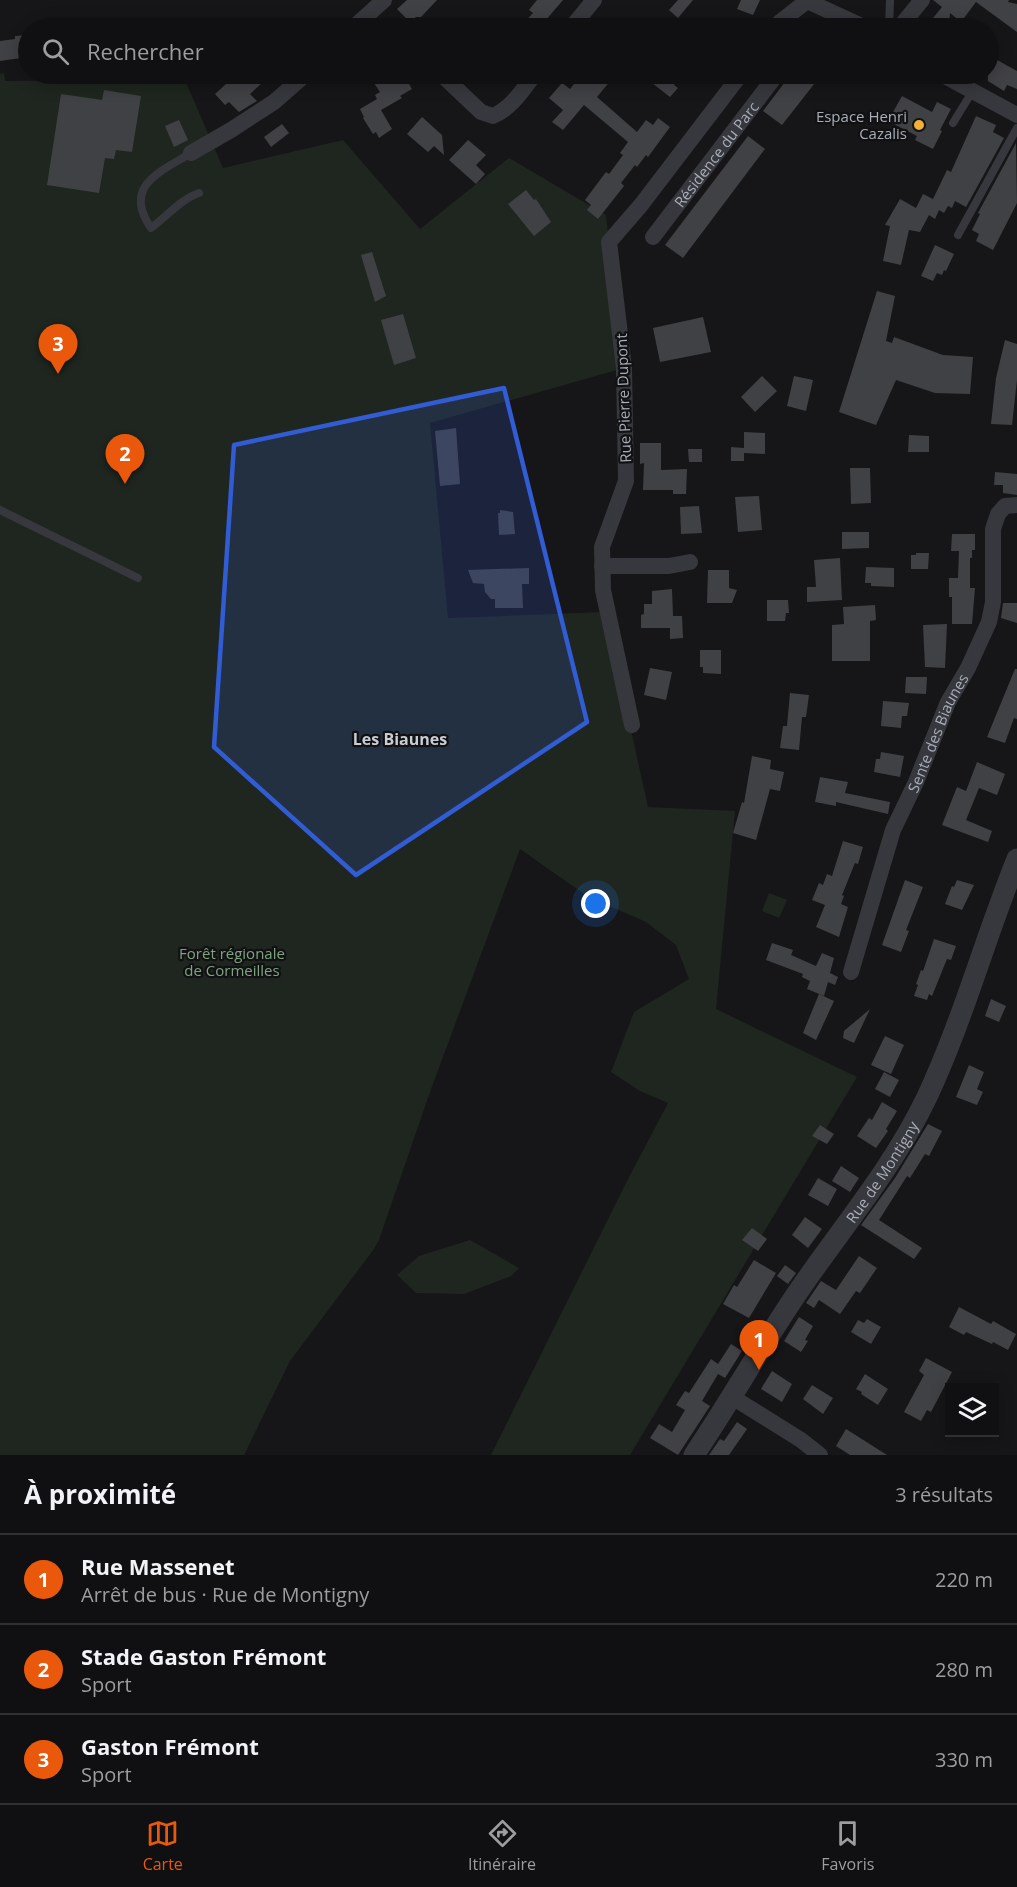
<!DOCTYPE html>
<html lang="fr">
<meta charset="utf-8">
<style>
:root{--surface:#101012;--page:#1e1e20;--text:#f1f3f6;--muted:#9c9d9f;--line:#303032;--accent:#ea580c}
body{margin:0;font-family:"Open Sans",sans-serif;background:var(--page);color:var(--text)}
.controls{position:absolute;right:18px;bottom:18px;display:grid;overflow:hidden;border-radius:0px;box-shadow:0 3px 15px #0003}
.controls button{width:54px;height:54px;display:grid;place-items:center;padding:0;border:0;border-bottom:2px solid var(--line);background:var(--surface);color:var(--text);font:30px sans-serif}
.you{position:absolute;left:596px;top:904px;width:21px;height:21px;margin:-15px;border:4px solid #fff;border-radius:50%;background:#1a73e8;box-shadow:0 0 0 9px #1a73e833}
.badge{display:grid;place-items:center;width:39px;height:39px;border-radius:50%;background:var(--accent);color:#fff;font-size:20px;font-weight:700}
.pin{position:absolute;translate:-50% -50px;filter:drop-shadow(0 2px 3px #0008)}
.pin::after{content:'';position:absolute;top:32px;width:21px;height:18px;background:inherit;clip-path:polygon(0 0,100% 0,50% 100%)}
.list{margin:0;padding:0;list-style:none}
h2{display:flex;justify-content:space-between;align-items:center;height:78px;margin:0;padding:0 24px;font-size:26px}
h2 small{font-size:20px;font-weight:400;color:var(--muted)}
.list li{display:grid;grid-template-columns:39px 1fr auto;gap:18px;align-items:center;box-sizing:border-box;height:90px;padding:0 24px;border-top:2px solid var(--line)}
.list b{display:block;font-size:22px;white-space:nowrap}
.list p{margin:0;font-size:20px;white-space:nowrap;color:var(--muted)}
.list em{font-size:20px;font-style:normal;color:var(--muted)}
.icon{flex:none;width:33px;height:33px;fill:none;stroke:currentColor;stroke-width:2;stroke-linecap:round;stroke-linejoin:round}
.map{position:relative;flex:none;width:1017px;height:1455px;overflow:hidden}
.search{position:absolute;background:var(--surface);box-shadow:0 3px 15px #0003;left:18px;right:18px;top:18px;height:66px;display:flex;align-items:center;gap:15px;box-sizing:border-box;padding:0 21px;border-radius:33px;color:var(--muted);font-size:22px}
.sheet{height:348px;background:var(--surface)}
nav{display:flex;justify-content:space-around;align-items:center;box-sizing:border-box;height:84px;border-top:2px solid var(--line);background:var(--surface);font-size:16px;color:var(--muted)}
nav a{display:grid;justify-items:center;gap:3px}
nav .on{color:var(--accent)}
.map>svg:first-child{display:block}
</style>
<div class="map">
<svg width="1017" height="1455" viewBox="0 0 1017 1455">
<rect width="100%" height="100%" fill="#161618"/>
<!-- green -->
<g fill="#1e261f">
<polygon points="4,73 5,81 185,80 223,168 343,140 420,229 509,158 606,215 624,368 430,423 448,618 605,612 648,807 735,811 716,1009 857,1077 630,1455 491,1455 626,1183 668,1103 640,1091 611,1072 634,1012 689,979 676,945 646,922 587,896 520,849 430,1092 379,1240 374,1249 290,1361 244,1455 0,1455 0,74"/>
<polygon points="769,893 787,900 779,918 762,911"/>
<polygon points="470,1240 519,1268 511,1276 464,1294 416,1293 397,1275 419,1256"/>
</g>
<!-- building -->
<g fill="#404145">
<polygon points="407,0 437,0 421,17 416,17 410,22 397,9"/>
<polygon points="537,0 563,0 539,28 519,28 533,13 529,10"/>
<polygon points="678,0 693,0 678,18 669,10"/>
<polygon points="741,0 760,0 753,15 737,9"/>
<polygon points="933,0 1009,0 1008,2 1017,4 1017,32 976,2 961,22 950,13 949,28 925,28 942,7"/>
<polygon points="28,35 28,57 0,61 0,41 15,39 15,36"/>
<polygon points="988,55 1017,71 1017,89 1007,85 1004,91 988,81"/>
<polygon points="237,74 272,74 250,94 257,101 239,112 229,102 225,105 215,94"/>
<polygon points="368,74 403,74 412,89 400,96 402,98 381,110 392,129 379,138 376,132 373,134 363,118 364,117 360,109 377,99 375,95 380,92"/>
<polygon points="582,74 616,74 597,97 637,132 646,120 653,125 658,118 670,127 648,157 646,155 637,167 635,165 621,183 624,186 598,219 587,210 591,205 585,200 606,172 609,174 623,155 620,153 628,142 584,105 563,130 552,122 563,110 549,98 562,83 570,89"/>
<polygon points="659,74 683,74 674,85 678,88 670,97 652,83"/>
<polygon points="791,74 822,74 782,125 763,111"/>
<polygon points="104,90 141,96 132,152 116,150 114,159 105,158 99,193 47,185 61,94 102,100"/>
<polygon points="902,96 932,112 937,102 951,109 940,130 942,131 933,149 915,140 917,136 888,121"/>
<polygon points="976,116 996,125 993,132 1004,138 966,207 955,201 952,208 948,206 944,213 939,210 935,219 929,215 920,232 909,230 901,265 883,261 890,226 885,225 900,199 916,208 923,194 933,199 947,170 951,172"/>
<polygon points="422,117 442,135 444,155 434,146 428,152 407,134"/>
<polygon points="179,120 188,140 174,147 165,126"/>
<polygon points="282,124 289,133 271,147 264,137"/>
<polygon points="748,136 765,149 683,258 665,245"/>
<polygon points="468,140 486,155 476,165 485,174 476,184 449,160"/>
<polygon points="1016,143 1017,203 993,250 976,241 979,234 972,230 980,214 978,213"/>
<polygon points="526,190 534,200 536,199 551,222 534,236 508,204"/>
<polygon points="935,245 954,254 946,271 944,270 942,275 937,273 933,281 921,276"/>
<polygon points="372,252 386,296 375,302 361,255"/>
<polygon points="877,291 895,296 886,341 892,343 894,337 943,355 973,357 970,394 935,393 896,380 876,425 839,412"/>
<polygon points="403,314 416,358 394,365 381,320"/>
<polygon points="703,317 711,352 660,362 653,328"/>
<polygon points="1005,340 1017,344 1017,380 1012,425 991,424 996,378"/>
<polygon points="762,376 777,391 755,412 741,397"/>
<polygon points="794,376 813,380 806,411 787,406"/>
<polygon points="456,428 460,484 440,486 435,431"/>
<polygon points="744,432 765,433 765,454 744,453 744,461 731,461 731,447 744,448"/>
<polygon points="909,435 929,436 929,452 908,452"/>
<polygon points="640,443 661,443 661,470 687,469 686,494 673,494 673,490 643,490 644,463 640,464"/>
<polygon points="688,449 702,449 702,462 689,462"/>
<polygon points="850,468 870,468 871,503 851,504"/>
<polygon points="995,472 1017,474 1017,495 1003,493 1003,485 994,485"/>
<polygon points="759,496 762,530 738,532 735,497"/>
<polygon points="699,506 702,533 681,534 680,507"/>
<polygon points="500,510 513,512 515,534 499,535 498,513 500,513"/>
<polygon points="842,532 869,532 869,548 842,549"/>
<polygon points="952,534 975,534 975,550 972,550 972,558 970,558 970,588 975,588 972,624 952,624 952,597 949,597 949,578 958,578 959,551 951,551"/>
<polygon points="916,553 929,553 928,569 911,569 911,555 916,555"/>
<polygon points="840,558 842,600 807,602 807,587 816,587 814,560"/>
<polygon points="866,567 894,568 894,587 871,586 871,583 865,583"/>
<polygon points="529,568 529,584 522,584 523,608 495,608 495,599 491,599 485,592 484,584 473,583 468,570"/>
<polygon points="708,570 729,570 729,588 737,590 732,603 707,603"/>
<polygon points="672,589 673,616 682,616 683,638 670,639 670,628 641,628 641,615 644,614 644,604 652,604 652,591"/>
<polygon points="767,600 788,600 789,613 786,613 785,621 767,621"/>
<polygon points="1003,603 1017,603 1017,623 1001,618"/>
<polygon points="875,605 876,620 870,621 870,661 832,661 832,625 844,624 843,607"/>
<polygon points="947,624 945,668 925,667 923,625"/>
<polygon points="700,650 721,650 721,674 703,673 703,667 700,667"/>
<polygon points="650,668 672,672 666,700 644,695"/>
<polygon points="1015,669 1017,669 1017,719 1014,718 1005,743 987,737"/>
<polygon points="906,677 927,677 926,694 905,693"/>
<polygon points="790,693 809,695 806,717 802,717 799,750 780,748 783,726 787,726"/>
<polygon points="883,701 909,703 907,716 902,716 901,728 881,726"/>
<polygon points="881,752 904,756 900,777 874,772 876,759 880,759"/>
<polygon points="752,756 771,760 770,769 784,772 780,791 770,789 756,840 733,833 742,802 744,803"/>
<polygon points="977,762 1005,774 997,795 979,788 966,820 992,831 988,842 942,825 957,787 966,791"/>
<polygon points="820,777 848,782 845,793 890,802 888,814 836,802 836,806 815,802"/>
<polygon points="843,841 863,847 858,864 855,863 842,895 844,896 841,904 848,907 839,937 816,927 825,905 812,900 819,883 823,885 827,874 832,876"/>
<polygon points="905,880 923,887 906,930 909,931 901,952 882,945"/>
<polygon points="957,880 974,885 962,910 945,904 952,886 954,887"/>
<polygon points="934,939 956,946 951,960 947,959 932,996 929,994 927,1000 914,996 918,985 916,984 921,970 923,971"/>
<polygon points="772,943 793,950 791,955 816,966 822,953 834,958 830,973 838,977 835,985 828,982 824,996 807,989 810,981 802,977 803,974 766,960"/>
<polygon points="819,994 834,1001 816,1040 803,1033"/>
<polygon points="991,999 1006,1006 999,1022 985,1016"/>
<polygon points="870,1009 854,1043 843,1038 844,1031"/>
<polygon points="885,1036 904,1045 891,1074 871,1065"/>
<polygon points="969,1065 984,1072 977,1089 983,1092 977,1105 956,1097"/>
<polygon points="884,1072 899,1080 890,1097 875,1089"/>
<polygon points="882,1102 897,1111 886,1129 888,1131 876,1148 857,1136 869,1118 872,1120"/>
<polygon points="928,1124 942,1131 929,1156 925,1154 910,1178 907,1176 879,1220 922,1248 914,1259 861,1225 895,1178"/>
<polygon points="820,1125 834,1134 827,1144 812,1136"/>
<polygon points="841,1166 859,1178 850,1192 832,1181"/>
<polygon points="818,1178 837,1189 828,1206 808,1195"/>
<polygon points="805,1217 822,1229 808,1248 792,1235"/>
<polygon points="752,1228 767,1239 758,1251 742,1240"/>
<polygon points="859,1256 877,1268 860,1293 856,1291 840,1314 819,1300 814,1308 806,1303 821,1281 836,1290"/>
<polygon points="754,1260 776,1273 749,1318 723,1304 734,1285 737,1287"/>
<polygon points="785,1265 796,1273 788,1284 777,1276"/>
<polygon points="959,1307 991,1324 993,1321 1016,1334 1008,1350 993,1342 992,1344 966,1332 964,1335 949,1327"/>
<polygon points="799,1317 813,1326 805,1340 808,1341 801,1352 784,1341"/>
<polygon points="867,1319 881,1327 871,1344 851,1332 858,1320 864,1323"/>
<polygon points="731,1344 742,1351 725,1378 718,1374 702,1401 710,1406 678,1455 650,1438 659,1424 672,1432 685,1410 676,1405 685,1391 689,1393 711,1359 718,1364"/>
<polygon points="926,1358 952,1372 931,1412 927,1410 921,1421 904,1412 924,1375 919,1371"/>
<polygon points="772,1371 792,1384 782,1402 761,1389"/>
<polygon points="865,1374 888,1389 878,1405 861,1394 862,1392 856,1389"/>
<polygon points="812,1385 833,1398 823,1414 803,1399"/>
<polygon points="737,1422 747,1429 729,1455 709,1455 720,1439 724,1441"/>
<polygon points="846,1429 887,1455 850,1455 836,1446"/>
</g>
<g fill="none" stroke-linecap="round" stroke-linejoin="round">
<!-- service -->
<g stroke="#37383d" stroke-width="8">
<polyline points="889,28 890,0"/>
<polyline points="953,123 972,92"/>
<path d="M191,153C160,172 122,186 151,228C166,217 181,199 199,193"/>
<polyline points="958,235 1017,128"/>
<polyline points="0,510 138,578"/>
</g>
<!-- minor -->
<g stroke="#37383d" stroke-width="16">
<polyline points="805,0 866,28"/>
<polyline points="353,28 384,0"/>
<polyline points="571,28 594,0"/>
<polyline points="775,28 780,22 807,1"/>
<polyline points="899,28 922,0"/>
<path d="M441,74L481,112L493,116C512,108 523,89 535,74"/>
<polyline points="941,74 1017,115"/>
<polyline points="191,153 231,130 274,102 306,74"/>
<path id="s1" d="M653,237L777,74"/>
<polyline points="602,566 669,566 690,562"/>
<polyline points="632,725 603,590 602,547 626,481 624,368 609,242 641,205 741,74"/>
<path id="s2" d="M851,972L893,830L916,782L948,702L968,668L989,622L993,602V529L998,514L1005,506L1017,505"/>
<polyline points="732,1397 801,1440 820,1455"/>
</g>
<!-- tertiary -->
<path stroke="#37383d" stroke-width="21" id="s3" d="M694,1455C731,1400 764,1341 802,1286C845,1224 894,1166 927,1097C963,1020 985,938 1017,859"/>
</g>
<!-- marked area -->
<path fill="#325cd3" fill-opacity="0.2" stroke="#325cd3" stroke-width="4.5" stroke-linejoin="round" d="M504,388L587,722L356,875L214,747L234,445Z"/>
<!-- markers -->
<circle fill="#f2b134" stroke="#111113" stroke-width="2" cx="919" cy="125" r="6"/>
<g text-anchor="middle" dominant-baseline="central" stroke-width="4.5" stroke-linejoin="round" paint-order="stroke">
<!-- poi labels -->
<g font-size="15" fill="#a8adb8" stroke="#111113" text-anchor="end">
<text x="907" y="116">Espace Henri<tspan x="907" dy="17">Cazalis</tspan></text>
</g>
<!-- street labels -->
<g font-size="15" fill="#a8adb8" stroke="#111113">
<text stroke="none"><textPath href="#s1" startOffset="104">Résidence du Parc</textPath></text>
<text transform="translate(623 398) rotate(-92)">Rue Pierre Dupont</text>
<text stroke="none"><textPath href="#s2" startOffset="255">Sente des Biaunes</textPath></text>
<text stroke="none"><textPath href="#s3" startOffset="340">Rue de Montigny</textPath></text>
</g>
<!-- park labels -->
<g font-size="15" fill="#7fa381" stroke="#111113">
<text x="232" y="953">Forêt régionale<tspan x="232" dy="17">de Cormeilles</tspan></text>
</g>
<!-- neighbourhood labels -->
<g font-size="16" font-weight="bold" fill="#c9ccd4" stroke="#111113">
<text x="400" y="739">Les Biaunes</text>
</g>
</g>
</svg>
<div class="controls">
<button><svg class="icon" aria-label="layers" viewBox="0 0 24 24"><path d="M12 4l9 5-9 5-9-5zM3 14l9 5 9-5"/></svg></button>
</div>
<div class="you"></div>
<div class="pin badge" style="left:759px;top:1370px">1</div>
<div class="pin badge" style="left:125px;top:484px">2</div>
<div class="pin badge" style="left:58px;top:374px">3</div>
<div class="search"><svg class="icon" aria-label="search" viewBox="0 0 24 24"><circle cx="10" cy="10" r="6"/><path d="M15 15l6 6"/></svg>Rechercher</div>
</div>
<section class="sheet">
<h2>À proximité<small>3 résultats</small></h2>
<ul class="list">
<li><span class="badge">1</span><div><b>Rue Massenet</b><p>Arrêt de bus · Rue de Montigny</p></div><em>220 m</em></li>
<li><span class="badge">2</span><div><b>Stade Gaston Frémont</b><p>Sport</p></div><em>280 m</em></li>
<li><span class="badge">3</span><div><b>Gaston Frémont</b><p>Sport</p></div><em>330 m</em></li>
</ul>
</section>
<nav>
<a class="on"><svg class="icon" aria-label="map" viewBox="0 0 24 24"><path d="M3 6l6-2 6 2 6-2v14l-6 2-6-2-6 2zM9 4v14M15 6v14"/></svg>Carte</a>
<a><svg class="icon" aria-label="directions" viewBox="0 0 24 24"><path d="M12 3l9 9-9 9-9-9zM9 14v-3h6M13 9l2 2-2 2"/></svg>Itinéraire</a>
<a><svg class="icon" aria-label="saved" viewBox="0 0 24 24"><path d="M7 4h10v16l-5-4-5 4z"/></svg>Favoris</a>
</nav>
